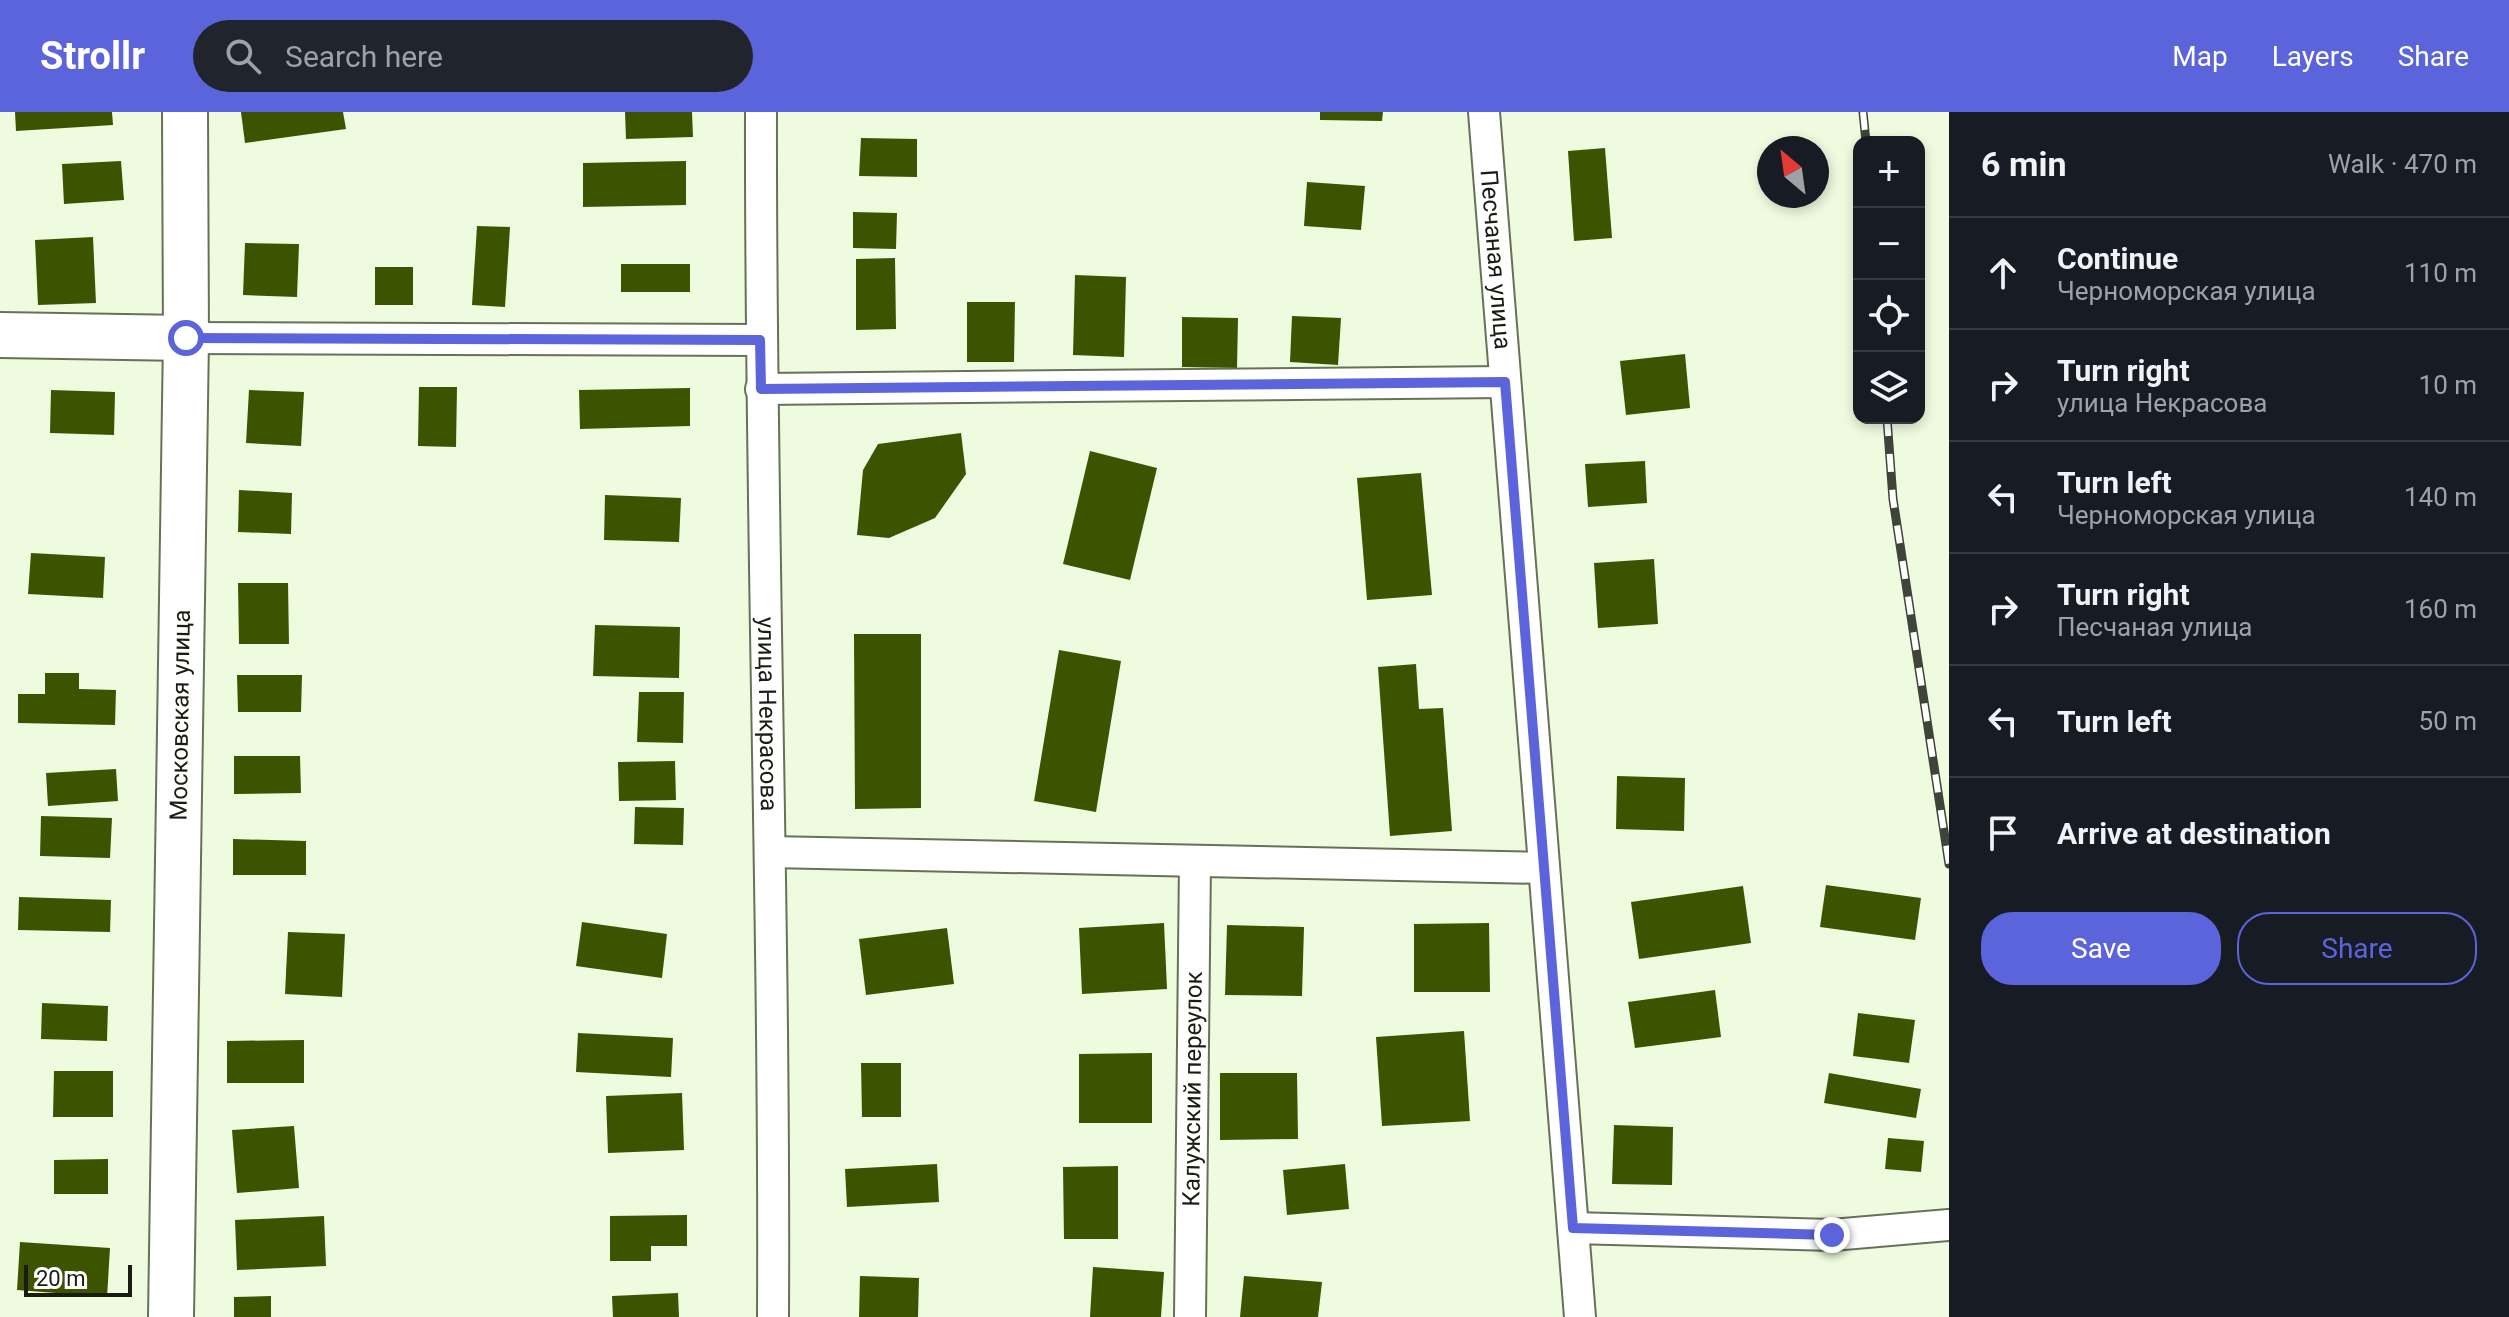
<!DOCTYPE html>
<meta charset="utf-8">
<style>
:root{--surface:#171b24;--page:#20242c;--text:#f1f3f6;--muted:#9ea1a6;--line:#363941;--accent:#5c64db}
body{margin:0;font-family:Roboto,sans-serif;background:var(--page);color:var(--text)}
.controls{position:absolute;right:24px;top:24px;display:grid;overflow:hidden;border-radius:16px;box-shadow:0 4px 12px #0003}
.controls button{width:72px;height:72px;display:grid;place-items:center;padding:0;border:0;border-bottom:2px solid var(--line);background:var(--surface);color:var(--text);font:40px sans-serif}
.compass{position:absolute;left:1757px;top:24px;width:72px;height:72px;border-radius:50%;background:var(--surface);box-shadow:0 4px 12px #0003;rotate:331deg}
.scale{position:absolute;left:24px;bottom:20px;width:108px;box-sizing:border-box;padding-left:8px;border:4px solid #181c13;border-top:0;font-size:22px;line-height:28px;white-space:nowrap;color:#181c13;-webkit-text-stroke:6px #fff;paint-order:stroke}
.stop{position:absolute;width:24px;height:24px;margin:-18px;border:6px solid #5c64db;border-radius:50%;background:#fff}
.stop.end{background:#5c64db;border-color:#fff;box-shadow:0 2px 8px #0008}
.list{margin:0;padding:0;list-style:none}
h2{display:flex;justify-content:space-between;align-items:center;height:104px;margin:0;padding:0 32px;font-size:34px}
h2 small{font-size:26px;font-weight:400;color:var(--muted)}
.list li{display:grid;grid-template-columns:52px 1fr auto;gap:24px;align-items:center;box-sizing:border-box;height:112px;padding:0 32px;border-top:2px solid var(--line)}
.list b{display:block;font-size:30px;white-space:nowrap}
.list p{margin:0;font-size:26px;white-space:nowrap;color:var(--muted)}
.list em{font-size:26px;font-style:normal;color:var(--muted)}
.actions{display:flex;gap:16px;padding:24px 32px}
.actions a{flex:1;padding:18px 0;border:2px solid var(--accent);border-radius:32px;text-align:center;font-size:28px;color:var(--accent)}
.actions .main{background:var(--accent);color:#fff}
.icon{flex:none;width:44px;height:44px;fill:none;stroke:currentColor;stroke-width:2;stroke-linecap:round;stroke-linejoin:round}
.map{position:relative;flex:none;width:1949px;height:1205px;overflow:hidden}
header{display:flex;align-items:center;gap:48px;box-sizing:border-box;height:112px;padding:0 40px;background:var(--accent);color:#fff}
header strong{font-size:38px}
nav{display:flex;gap:44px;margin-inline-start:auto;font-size:28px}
.search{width:560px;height:72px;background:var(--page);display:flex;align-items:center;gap:20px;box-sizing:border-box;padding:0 28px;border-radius:44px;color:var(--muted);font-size:30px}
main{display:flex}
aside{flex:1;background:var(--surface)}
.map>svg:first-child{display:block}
</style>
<header>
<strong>Strollr</strong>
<div class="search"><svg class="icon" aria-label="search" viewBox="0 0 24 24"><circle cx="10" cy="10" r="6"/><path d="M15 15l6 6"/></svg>Search here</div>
<nav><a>Map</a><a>Layers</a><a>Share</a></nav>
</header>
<main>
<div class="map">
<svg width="1949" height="1205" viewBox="0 0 1949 1205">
<rect width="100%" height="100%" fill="#effbdf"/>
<!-- building -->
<g fill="#3c5400">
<polygon points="15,0 112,0 113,13 16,19"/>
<polygon points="241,0 343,0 346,17 245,31"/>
<polygon points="625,0 692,0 693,25 626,27"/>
<polygon points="1320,0 1383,0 1382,9 1320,8"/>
<polygon points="861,26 917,27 917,65 859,64"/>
<polygon points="1605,36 1612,126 1574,129 1568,39"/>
<polygon points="121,49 124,88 64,92 62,52"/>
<polygon points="686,49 686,93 583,95 583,51"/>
<polygon points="1307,70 1365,74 1361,118 1304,114"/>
<polygon points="853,100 897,101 896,137 853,136"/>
<polygon points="477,114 510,115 505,195 472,193"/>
<polygon points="93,125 96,191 38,193 35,128"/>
<polygon points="245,131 299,132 297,185 243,183"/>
<polygon points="895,146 896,217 856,218 856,147"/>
<rect x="621" y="152" width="69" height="28"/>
<rect x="375" y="155" width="38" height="38"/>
<polygon points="1075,163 1126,165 1124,245 1073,243"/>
<polygon points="967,190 1015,190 1014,250 967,250"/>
<polygon points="1292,204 1341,206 1338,253 1290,250"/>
<polygon points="1182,205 1238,206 1237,256 1182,255"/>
<polygon points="1685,242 1690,296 1626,303 1620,249"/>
<polygon points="419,275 457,275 456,335 418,334"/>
<polygon points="690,276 690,314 580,317 579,278"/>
<polygon points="51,278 115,280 114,323 50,321"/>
<polygon points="249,278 304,280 301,334 246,331"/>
<polygon points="961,321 966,362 935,406 889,426 857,423 863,358 878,332"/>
<polygon points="1090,339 1157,356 1130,468 1063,452"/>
<polygon points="1645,349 1647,391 1588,395 1585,352"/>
<polygon points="1421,361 1432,483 1367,488 1357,366"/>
<polygon points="239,378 292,381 291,422 238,420"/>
<polygon points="605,383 681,386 679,430 604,428"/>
<polygon points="31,441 105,445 103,486 28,482"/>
<polygon points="1654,447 1658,512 1598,516 1594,451"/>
<polygon points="238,471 288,471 289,532 239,532"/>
<polygon points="595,513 680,515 679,566 593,564"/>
<polygon points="854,522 921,522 921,696 855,697"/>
<polygon points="1059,538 1121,549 1096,700 1034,689"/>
<polygon points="1416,552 1419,597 1443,596 1452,719 1390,724 1378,555"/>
<polygon points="45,561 79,561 79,577 116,578 115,613 18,611 18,582 45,582"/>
<polygon points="237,563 302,563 301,600 238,600"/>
<polygon points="639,580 684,580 683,631 637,630"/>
<polygon points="234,644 300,644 301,681 234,682"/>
<polygon points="675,649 676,688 619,689 618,650"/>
<polygon points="116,657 118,689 48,694 46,661"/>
<polygon points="1617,664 1685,666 1684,719 1616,717"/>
<polygon points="635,695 684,696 683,733 634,732"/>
<polygon points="41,704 112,706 110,746 40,744"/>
<polygon points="233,727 306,729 306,763 233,763"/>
<polygon points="1826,773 1921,786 1915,828 1820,815"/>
<polygon points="1743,774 1751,831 1639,847 1631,790"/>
<polygon points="19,785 111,788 110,820 18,818"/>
<polygon points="582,810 667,822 662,866 576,854"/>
<polygon points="1164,811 1167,877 1082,882 1079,816"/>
<polygon points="1489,811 1490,880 1414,880 1414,812"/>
<polygon points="1227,813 1304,815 1302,884 1225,883"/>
<polygon points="947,816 954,872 866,883 859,827"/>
<polygon points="288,820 345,822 342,885 285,882"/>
<polygon points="1715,878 1721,925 1635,936 1628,890"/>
<polygon points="42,891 108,894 107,929 41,927"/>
<polygon points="1858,901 1915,908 1909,951 1853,944"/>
<polygon points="1464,919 1470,1009 1382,1014 1376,925"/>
<polygon points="578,921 673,926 671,965 576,960"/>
<polygon points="304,928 304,971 227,971 227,929"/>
<polygon points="1152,941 1152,1011 1079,1011 1079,942"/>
<polygon points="861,951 901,951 901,1005 862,1005"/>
<polygon points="54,959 113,959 113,1005 53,1005"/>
<polygon points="1220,961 1297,961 1298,1027 1220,1028"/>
<polygon points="1829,961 1921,977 1916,1006 1824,991"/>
<polygon points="682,981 684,1038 608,1041 606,984"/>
<polygon points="1614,1013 1673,1015 1672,1073 1612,1072"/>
<polygon points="294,1014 299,1076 237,1081 232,1018"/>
<polygon points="1888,1026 1924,1029 1921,1060 1885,1057"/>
<polygon points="108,1047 108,1082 54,1082 54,1048"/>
<polygon points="937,1052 939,1090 847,1095 845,1057"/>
<polygon points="1345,1052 1349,1097 1287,1103 1283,1058"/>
<polygon points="1118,1054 1118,1127 1064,1127 1063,1055"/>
<polygon points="687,1103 687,1134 651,1134 651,1149 610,1149 610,1104"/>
<polygon points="324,1104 326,1154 237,1158 235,1108"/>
<polygon points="20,1130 110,1136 107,1185 17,1178"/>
<polygon points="1093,1155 1164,1160 1161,1205 1090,1205"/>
<polygon points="860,1164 919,1166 918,1205 859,1205"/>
<polygon points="1244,1164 1322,1170 1318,1205 1240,1205"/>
<polygon points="678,1181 679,1205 613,1205 612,1184"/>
<polygon points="271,1184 271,1205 234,1205 234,1185"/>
</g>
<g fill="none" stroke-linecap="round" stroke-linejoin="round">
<defs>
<g id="street">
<path id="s1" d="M761,0C760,402 775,803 773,1205"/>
<path id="s2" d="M1484,0L1580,1205"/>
<polyline points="186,226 760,228"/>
<polyline points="761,277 1505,270"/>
<polyline points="770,740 1544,756"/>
<polyline points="1573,1116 1832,1123 1949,1113"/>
<path id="s3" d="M1190,1205L1195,749"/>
</g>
<g id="secondary">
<polyline points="0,223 186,226"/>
<path id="s4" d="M171,1205L186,226L185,0"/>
</g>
</defs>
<!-- street casing -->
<use href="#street" stroke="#677159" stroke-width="34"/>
<!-- secondary casing -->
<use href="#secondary" stroke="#677159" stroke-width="48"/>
<!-- street -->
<use href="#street" stroke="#fff" stroke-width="30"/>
<!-- secondary -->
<use href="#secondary" stroke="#fff" stroke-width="44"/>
<defs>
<g id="rail">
<polyline points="1863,0 1866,30"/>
<polyline points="1887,306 1893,387 1949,752"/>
</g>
</defs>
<!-- rail casing -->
<use href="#rail" stroke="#3e4437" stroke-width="9"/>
<!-- rail -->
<use href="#rail" stroke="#fff" stroke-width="6" stroke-dasharray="18" stroke-linecap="butt"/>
</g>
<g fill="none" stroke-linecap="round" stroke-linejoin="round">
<!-- route -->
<polyline stroke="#5c64db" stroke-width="10" points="186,226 760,228 761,277 1505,270 1573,1116 1832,1123"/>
</g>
<g text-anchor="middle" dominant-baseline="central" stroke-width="8" stroke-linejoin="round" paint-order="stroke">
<!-- street labels -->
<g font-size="24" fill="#181c13" stroke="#fff">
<text stroke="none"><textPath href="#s2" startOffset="148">Песчаная улица</textPath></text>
<text stroke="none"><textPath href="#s4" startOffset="602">Московская улица</textPath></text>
<text stroke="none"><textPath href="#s1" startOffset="602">улица Некрасова</textPath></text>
<text stroke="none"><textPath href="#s3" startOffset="228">Калужский переулок</textPath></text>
</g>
</g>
</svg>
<div class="controls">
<button>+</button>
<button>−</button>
<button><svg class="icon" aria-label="locate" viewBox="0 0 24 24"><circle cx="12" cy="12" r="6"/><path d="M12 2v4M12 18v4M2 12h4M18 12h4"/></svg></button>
<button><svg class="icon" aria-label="layers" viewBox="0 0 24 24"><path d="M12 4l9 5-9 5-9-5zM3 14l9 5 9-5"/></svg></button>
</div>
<svg class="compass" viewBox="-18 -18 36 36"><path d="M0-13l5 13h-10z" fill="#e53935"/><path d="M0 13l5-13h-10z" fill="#9ea1a6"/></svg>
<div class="scale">20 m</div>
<div class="stop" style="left:186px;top:226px"></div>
<div class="stop end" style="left:1832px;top:1123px"></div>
</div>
<aside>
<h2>6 min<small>Walk · 470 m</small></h2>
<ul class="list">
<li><svg class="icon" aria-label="ahead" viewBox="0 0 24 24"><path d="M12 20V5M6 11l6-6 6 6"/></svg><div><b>Continue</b><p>Черноморская улица</p></div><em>110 m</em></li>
<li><svg class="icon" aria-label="right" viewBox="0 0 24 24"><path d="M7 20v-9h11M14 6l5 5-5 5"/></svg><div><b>Turn right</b><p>улица Некрасова</p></div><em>10 m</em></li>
<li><svg class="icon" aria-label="left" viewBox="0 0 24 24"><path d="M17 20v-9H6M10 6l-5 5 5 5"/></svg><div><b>Turn left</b><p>Черноморская улица</p></div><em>140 m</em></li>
<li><svg class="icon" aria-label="right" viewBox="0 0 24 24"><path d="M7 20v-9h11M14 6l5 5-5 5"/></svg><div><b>Turn right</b><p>Песчаная улица</p></div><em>160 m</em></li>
<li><svg class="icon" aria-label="left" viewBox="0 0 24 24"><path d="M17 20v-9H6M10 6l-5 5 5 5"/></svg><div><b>Turn left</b></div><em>50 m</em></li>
<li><svg class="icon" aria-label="arrive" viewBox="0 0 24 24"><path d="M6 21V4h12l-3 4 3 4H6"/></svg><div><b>Arrive at destination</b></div></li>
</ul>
<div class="actions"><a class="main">Save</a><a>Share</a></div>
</aside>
</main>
